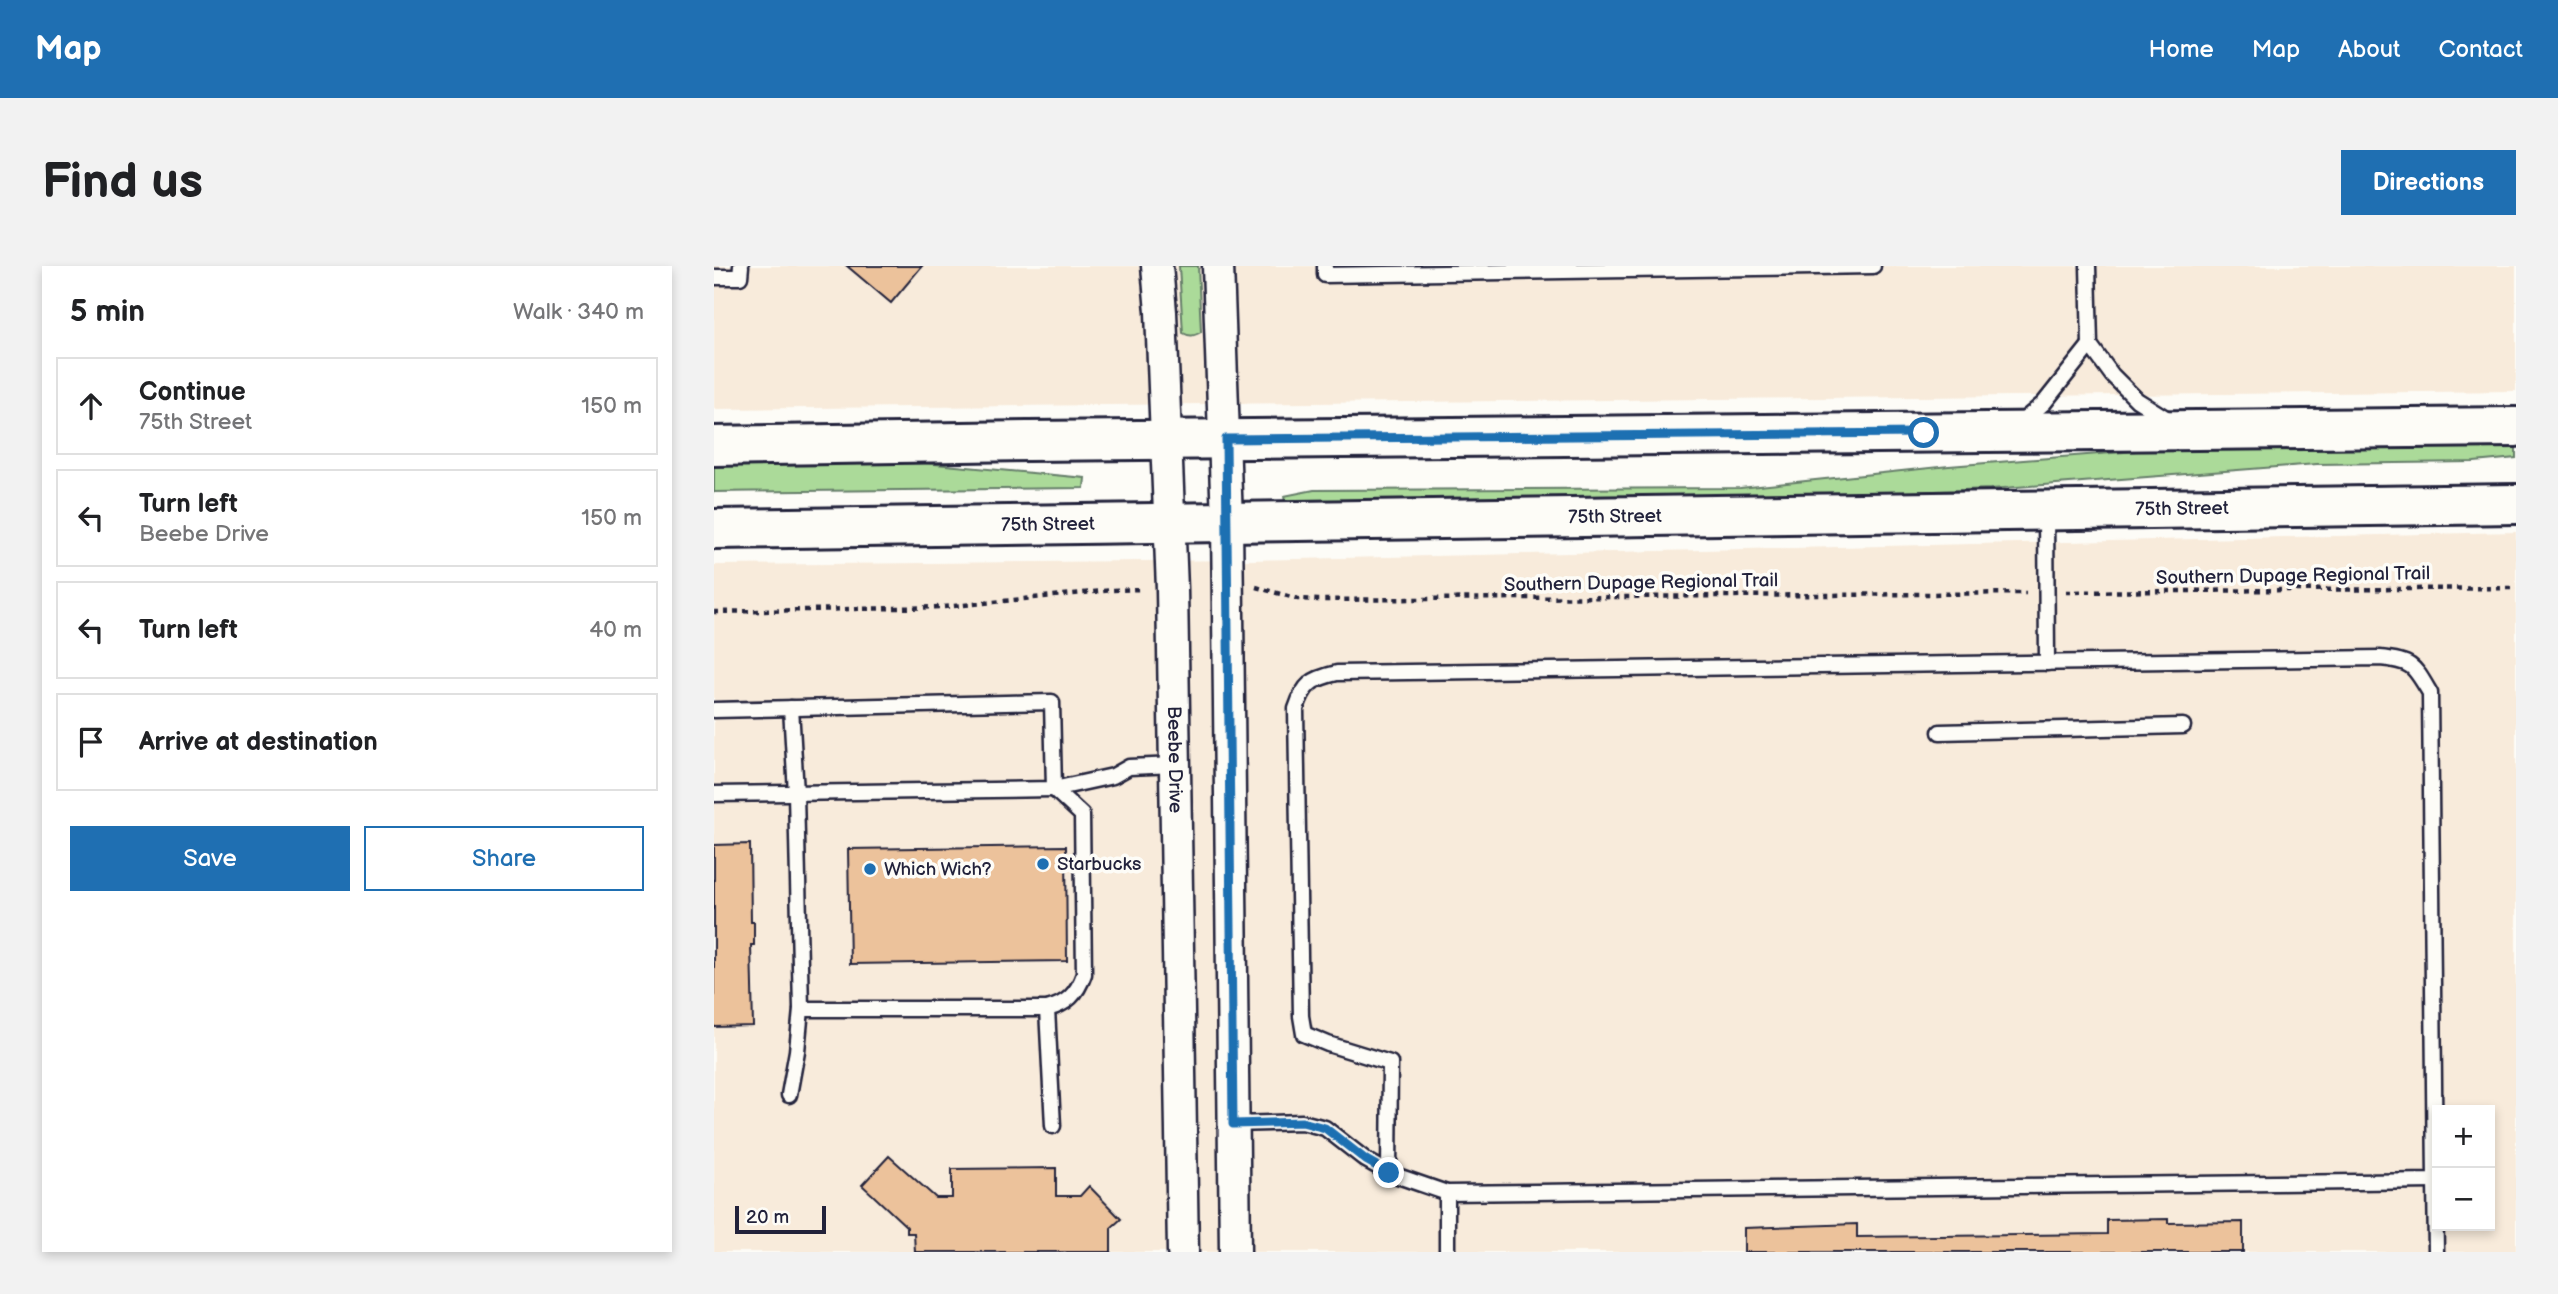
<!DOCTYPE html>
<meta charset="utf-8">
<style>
:root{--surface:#fff;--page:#f2f2f2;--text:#202124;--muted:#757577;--line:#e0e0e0;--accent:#1f6fb2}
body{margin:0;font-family:"Balsamiq Sans",sans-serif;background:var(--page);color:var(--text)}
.controls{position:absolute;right:21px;bottom:21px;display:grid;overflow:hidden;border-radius:0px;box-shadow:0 4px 10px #0003}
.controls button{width:63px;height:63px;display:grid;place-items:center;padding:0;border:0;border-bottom:2px solid var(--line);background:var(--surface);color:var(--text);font:35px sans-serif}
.scale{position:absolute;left:21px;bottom:18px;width:91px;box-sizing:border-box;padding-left:7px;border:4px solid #22223b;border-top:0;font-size:19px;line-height:24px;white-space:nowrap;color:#22223b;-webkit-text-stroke:5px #fdfcf7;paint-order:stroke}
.stop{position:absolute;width:21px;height:21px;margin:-16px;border:5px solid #1f6fb2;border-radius:50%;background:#fff}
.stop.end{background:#1f6fb2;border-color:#fff;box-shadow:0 2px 7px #0008}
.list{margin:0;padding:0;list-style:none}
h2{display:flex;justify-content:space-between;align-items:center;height:91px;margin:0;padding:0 28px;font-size:30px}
h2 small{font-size:23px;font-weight:400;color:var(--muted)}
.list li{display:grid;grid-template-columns:46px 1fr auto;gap:21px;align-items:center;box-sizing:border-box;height:98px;margin:0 14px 14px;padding:0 14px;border:2px solid var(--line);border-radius:0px}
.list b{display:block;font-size:26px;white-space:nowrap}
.list p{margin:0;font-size:23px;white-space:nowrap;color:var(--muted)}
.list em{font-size:23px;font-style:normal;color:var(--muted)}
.actions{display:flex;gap:14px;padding:21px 28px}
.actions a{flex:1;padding:16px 0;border:2px solid var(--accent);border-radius:0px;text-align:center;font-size:24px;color:var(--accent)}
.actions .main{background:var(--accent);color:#fff}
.icon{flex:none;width:38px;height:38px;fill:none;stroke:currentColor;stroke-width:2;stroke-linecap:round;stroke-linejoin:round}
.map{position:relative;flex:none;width:1802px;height:986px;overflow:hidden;border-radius:0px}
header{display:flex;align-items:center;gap:42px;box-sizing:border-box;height:98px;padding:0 35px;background:var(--accent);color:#fff}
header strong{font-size:33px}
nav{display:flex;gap:38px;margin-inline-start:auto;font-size:24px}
.intro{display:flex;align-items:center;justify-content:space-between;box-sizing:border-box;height:168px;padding:0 42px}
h1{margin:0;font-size:49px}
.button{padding:18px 32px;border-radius:0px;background:var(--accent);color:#fff;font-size:24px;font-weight:700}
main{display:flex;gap:42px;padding:0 42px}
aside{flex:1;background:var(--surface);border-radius:0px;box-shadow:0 4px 10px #0003}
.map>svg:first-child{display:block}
</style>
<header>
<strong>Map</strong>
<nav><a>Home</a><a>Map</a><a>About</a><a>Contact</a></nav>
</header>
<div class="intro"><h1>Find us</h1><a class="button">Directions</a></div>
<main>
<aside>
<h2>5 min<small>Walk · 340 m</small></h2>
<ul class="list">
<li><svg class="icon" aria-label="ahead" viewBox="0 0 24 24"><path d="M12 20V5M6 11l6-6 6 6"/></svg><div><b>Continue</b><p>75th Street</p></div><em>150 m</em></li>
<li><svg class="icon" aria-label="left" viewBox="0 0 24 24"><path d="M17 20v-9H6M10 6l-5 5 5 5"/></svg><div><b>Turn left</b><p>Beebe Drive</p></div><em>150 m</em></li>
<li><svg class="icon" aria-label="left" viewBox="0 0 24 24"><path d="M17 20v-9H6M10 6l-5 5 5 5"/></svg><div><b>Turn left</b></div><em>40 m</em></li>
<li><svg class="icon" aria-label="arrive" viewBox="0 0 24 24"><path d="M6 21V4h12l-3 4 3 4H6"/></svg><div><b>Arrive at destination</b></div></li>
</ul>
<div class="actions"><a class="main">Save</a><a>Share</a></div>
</aside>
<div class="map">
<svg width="1802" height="986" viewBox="0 0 1802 986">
<rect width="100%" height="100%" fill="#fdfcf7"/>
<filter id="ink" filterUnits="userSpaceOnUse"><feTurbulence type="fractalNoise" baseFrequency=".0143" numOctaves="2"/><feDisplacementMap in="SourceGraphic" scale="14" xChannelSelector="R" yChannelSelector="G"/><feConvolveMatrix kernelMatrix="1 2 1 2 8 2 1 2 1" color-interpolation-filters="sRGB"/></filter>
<g filter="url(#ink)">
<!-- built -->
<g fill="#f8ebdb" fill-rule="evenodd">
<polygon points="0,0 1802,0 1802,125 0,143"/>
<path d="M1802,266V986H0V299L537,294ZM1723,844H1776V960H1723Z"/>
</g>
<!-- green -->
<g fill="#abda99" stroke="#667e6a" stroke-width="2">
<path d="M465,0H484L487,66C480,70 476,71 469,67Z"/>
<polygon points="1802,179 1802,192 1760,196 1603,198 1277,223 1166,227 571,236 570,230 600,224 1026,222 1235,200 1448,183"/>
<polygon points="199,196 371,212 370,222 0,226 0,198"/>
</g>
<!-- building -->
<g fill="#ecc29b" stroke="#22223b" stroke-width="2">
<polygon points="133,0 208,0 177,37"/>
<polygon points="36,578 37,656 40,656 40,679 37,679 39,760 0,761 0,579"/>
<polygon points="352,580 353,695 136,698 134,583"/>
<polygon points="175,890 222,932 238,932 238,903 342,902 342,930 366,930 375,920 407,953 397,962 397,986 201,986 200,967 193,967 193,961 148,919"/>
<polygon points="1454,953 1454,957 1529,956 1529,986 1030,986 1030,962 1143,958 1143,971 1393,968 1393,954"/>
</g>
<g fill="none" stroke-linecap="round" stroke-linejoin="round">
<defs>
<g id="lane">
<polyline points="611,0 611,9 1159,0"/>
<polyline points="1374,0 1376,79 1398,109 1423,134 1455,154"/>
<polyline points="0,11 26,11 27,0"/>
<polyline points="1305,158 1330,137 1376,79"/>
<polyline points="1332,244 1333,397"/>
<path d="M0,444L338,436L340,523L368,549L370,708C363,728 353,738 333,743H87"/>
<polyline points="1226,466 1469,460"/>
<polyline points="0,528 340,523 399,510 415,501 461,499"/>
<polyline points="333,743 339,860"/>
<polyline points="75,829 83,785 87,743 82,527 77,442"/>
<path d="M519,858L588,856L611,862L652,894L675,907L733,927L1721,915L1716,427C1700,400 1699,395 1666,392L623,407C597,413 590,418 582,443L587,750L590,768L614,778L676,797L675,907"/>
<polyline points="1721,915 1722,986"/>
<polyline points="733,927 733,986"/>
</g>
<g id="street">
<path id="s1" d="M443,0L447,46L458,323L469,986"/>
<polyline points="504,0 513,255 521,986"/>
</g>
<g id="secondary">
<polyline points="0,180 314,175 1802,161"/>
<path id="s2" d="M0,263L1802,238"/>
</g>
</defs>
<!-- lane casing -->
<use href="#lane" stroke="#22223b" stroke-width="19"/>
<!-- street casing -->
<use href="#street" stroke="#22223b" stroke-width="35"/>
<!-- secondary casing -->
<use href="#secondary" stroke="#22223b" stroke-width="44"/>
<!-- path -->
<g stroke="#22223b" stroke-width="4.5" stroke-dasharray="5 5" stroke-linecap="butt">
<polyline points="542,321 584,333 604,334 1312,327"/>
<polyline points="1352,326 1802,322"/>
<polyline points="0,346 230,341 399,324 429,323"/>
</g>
<!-- lane -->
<use href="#lane" stroke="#fdfcf7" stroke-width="14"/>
<!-- street -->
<use href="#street" stroke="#fdfcf7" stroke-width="30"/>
<!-- secondary -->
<use href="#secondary" stroke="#fdfcf7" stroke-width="38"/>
</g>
</g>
<g fill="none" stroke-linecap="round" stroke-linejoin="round" filter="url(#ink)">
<!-- route -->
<polyline stroke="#1f6fb2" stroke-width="9" points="675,907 652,894 611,862 588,856 519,858 512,173 1210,167"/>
</g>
<!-- markers -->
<g fill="#1f6fb2" stroke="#fdfcf7" stroke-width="2.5">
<circle cx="329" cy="598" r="7"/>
<circle cx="156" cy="603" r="7"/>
</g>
<g text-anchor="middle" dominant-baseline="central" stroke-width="7" stroke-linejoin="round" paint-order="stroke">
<!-- street labels -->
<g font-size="19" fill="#22223b" stroke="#fdfcf7">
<text stroke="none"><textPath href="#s2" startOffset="1468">75th Street</textPath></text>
<text stroke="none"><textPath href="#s2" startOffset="901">75th Street</textPath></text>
<text stroke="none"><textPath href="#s2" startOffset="334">75th Street</textPath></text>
<text transform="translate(1579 310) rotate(-1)">Southern Dupage Regional Trail</text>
<text transform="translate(927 317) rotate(-1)">Southern Dupage Regional Trail</text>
<text stroke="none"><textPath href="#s1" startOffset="494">Beebe Drive</textPath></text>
</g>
<!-- poi labels -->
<g font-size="19" fill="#22223b" stroke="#fdfcf7" text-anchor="start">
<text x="343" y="598">Starbucks</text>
<text x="170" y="603">Which Wich?</text>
</g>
</g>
</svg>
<div class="controls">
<button>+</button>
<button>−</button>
</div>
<div class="scale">20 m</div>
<div class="stop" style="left:1210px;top:167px"></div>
<div class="stop end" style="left:675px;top:907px"></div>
</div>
</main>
